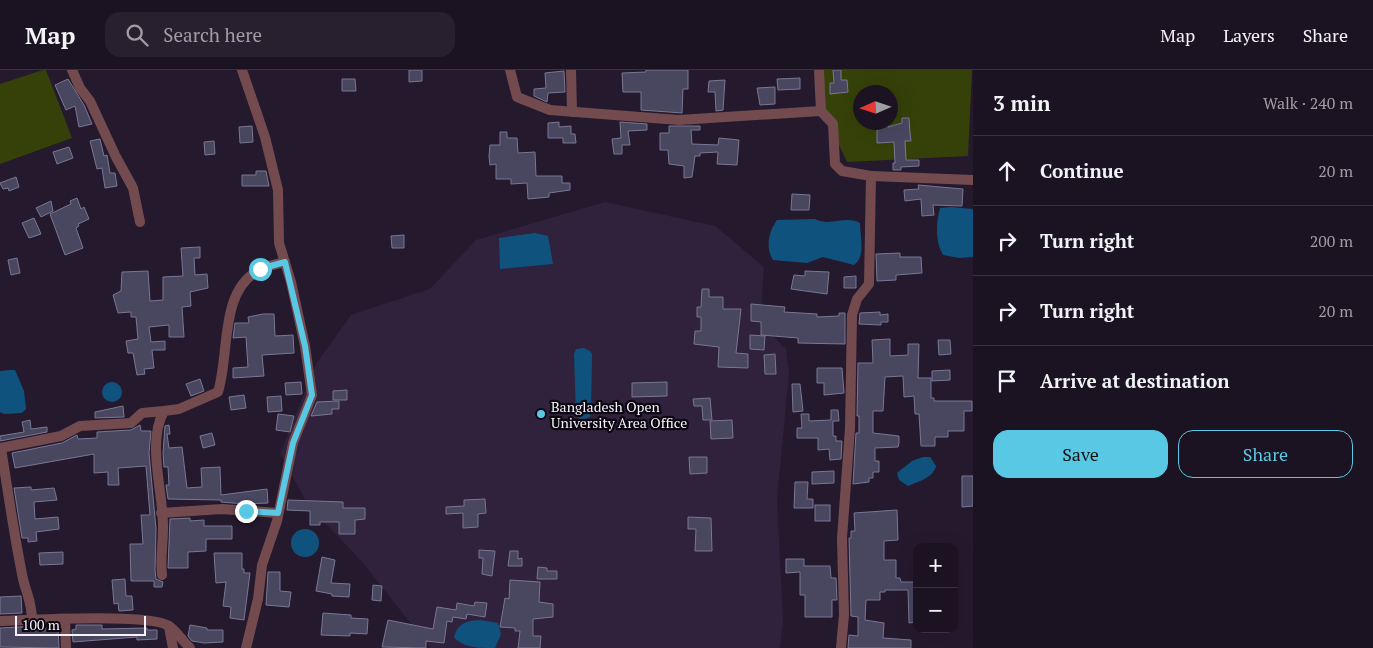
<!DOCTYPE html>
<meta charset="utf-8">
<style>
:root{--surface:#1c1322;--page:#29202f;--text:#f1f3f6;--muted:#a09ea5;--line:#3a3240;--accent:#59c8e4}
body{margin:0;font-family:"PT Serif",serif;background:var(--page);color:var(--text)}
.controls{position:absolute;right:15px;bottom:15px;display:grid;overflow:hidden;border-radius:10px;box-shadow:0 5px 20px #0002}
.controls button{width:45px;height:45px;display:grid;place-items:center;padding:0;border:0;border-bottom:1px solid var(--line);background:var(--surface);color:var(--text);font:25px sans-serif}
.compass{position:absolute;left:853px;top:15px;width:45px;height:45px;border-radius:50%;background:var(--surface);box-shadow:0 5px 20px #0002;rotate:267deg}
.scale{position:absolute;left:15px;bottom:12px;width:131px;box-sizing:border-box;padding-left:5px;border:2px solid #f8f1ff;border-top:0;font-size:14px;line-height:18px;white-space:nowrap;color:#f8f1ff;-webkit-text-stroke:4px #0b070f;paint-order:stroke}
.stop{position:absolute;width:15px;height:15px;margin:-11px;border:4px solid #59c8e4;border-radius:50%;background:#fff}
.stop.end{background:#59c8e4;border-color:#fff;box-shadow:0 1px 5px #0008}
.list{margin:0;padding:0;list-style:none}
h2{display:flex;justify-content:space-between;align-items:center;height:65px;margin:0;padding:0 20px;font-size:21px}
h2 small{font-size:16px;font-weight:400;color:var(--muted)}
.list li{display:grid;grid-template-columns:32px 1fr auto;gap:15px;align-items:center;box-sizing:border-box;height:70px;padding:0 20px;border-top:1px solid var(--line)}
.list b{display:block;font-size:19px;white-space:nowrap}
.list em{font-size:16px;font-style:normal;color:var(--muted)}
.actions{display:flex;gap:10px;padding:15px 20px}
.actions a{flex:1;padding:11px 0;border:1px solid var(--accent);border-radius:15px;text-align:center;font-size:18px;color:var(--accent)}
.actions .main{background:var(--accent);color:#111}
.icon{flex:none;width:28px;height:28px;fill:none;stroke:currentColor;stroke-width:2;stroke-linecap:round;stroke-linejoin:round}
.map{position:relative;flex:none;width:973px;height:578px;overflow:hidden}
header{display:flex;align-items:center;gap:30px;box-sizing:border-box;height:70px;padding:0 25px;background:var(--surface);border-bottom:1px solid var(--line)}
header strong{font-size:24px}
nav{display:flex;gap:28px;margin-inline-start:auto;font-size:18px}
.search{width:350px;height:45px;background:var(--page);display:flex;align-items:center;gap:12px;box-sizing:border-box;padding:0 18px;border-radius:15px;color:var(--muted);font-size:19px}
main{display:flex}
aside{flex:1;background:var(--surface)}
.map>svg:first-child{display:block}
</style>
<header>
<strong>Map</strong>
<div class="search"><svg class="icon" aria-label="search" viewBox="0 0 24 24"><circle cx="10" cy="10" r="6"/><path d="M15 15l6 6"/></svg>Search here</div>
<nav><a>Map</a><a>Layers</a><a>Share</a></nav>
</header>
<main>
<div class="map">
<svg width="973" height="578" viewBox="0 0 973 578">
<rect width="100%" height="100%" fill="#25192e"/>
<!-- built -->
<polygon fill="#30213c" points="605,132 715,156 764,197 760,260 772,265 786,279 789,304 777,429 783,550 780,578 430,578 363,493 308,435 280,384 316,294 351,245 430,219 476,170"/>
<!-- green -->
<g fill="#364109" fill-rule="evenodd">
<polygon points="43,0 46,0 72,68 0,94 0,14"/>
<path d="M820,0H972L968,86L847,92L822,39ZM861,22H891V52H861Z"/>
</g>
<!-- water -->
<g fill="#10527e">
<path d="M951,137L973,139V187L959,188L943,185C935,171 936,153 940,138Z"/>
<path d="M815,149C830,157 845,145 860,153C860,166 866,187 854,195L823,187L807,193L773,190C765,177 769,161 777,150Z"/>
<polygon points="535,163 548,166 553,194 500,199 499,168"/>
<polygon points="584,278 590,281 592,284 591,343 590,347 581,350 576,346 574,284 576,279"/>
<polygon points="11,300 15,300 24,321 26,339 22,343 4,344 0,342 0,301"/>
<circle cx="112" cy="322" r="10"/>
<path d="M923,387H930L936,396C933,408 919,411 908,416L899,410L897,403L912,391Z"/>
<circle cx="305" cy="473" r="14"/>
<path d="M480,550L498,553L501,564L495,578C479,578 463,578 454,567C458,553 466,551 480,550Z"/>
</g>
<!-- building -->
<g fill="#494760" stroke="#797793">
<polygon points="409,0 422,0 422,11 409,12"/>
<polygon points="646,0 688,0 688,19 683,19 682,43 641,40 641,22 623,22 622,3 646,2"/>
<polygon points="833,0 841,0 841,10 847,10 848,22 830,24 830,13 834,13"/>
<polygon points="564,1 565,22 548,23 547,32 534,26 534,19 546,18 545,3"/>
<polygon points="800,8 800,19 778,20 777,9"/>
<polygon points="68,9 84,35 92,54 79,57 75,36 66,40 55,15"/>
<polygon points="342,9 355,9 356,21 342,21"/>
<polygon points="725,10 723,40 716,41 715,22 708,22 709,11"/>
<polygon points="775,17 775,34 760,35 757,18"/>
<polygon points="902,48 909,48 910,63 911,71 905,71 906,90 919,90 919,96 901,97 901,100 893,100 893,93 895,93 894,72 877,73 877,55 888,54 888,57 902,53"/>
<polygon points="559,52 559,57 571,56 571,64 575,64 576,73 563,73 563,68 548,68 548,53"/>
<polygon points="620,52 647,54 647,60 628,61 630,75 622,75 622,84 614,84 612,69 621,68"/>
<polygon points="252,56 253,72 240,73 239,57"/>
<polygon points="669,56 700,56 700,60 691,60 692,74 718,75 719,68 739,70 737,95 717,94 718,82 700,83 700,86 695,86 692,107 684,108 684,96 669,94 668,80 660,80 660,63 669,63"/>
<polygon points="500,62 507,62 507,68 517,68 518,83 535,82 536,106 562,106 562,113 570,113 570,120 549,123 549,127 528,129 527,113 511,114 511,109 496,109 496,94 490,95 489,86 490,75 500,75"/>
<polygon points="100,69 104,86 107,85 110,103 115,103 117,116 105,118 102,98 97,99 90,71"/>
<polygon points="214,71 215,84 205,85 204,72"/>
<polygon points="69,77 73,88 57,94 53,82"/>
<polygon points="256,101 266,101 269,116 242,116 242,105 256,105"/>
<polygon points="16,107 19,117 9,121 8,118 3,119 0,113"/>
<polygon points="918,115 963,119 962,136 933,135 934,145 922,146 921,129 905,131 904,120 919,119"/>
<polygon points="792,124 810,125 809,140 791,140"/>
<polygon points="77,128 81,139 84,137 89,149 78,154 79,156 76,158 83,178 65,185 50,144 71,134 70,131"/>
<polygon points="51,131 53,141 41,147 36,138"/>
<polygon points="34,148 41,164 29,168 22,153"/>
<polygon points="404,165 404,178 392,178 391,166"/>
<polygon points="200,177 200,188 194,188 195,205 207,204 208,218 190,222 191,236 182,237 184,267 169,267 169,255 149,257 151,272 165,271 165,280 152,280 154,298 144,299 145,304 137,305 133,283 128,283 126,271 138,269 136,247 131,247 131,242 118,243 113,225 121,221 122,202 148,201 150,231 163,230 163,207 183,206 181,178"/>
<polygon points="900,183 900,187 921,187 922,203 896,205 896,210 877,211 876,184"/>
<polygon points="17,188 20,203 11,205 8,190"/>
<polygon points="805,201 829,202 827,224 791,219 794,205 805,206"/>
<polygon points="856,206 856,218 844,218 844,207"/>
<polygon points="702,219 709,219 709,227 723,227 723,239 741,239 736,283 748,284 748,298 718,297 719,277 694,274 695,261 701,261 701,247 697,247 697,237 701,237"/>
<polygon points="751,234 785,237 784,242 817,244 817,247 839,246 839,243 845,243 845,274 798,273 798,268 761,265 761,252 751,251"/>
<polygon points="880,242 880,245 888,244 888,252 881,252 881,255 859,254 860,243"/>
<polygon points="263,244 274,244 275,266 293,265 294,283 262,285 264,306 233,308 233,298 248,297 246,267 233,268 235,253 249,253 248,247"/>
<polygon points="750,265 765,266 764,280 750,279"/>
<polygon points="890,269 890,286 908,285 908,274 919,274 918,308 931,308 931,328 934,328 934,331 972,331 972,341 964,341 964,361 948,361 948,367 935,367 935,376 921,376 919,344 915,344 914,326 904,327 903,306 885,307 883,341 873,341 873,363 899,366 899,373 898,377 875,378 875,391 879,391 879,402 873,402 873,408 869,408 869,412 853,414 856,363 859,363 859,346 857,346 858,293 873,293 872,270"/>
<polygon points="938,270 950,270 951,284 939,285"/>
<polygon points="775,284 776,304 765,304 764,285"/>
<polygon points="817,298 842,298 844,323 824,325 824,313 817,313"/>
<polygon points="950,300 950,310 932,311 932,301"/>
<polygon points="200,309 204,321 191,326 186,314"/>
<polygon points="301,312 302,324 286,325 285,313"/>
<polygon points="667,312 667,326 632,327 632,313"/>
<polygon points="792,314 800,314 803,341 793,342"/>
<polygon points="347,320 347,330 333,330 333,321"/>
<polygon points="244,325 246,338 231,340 229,327"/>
<polygon points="281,326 282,341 268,342 267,327"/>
<polygon points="710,328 712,350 703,350 702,336 694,336 693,329"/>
<polygon points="339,331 339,339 332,339 332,344 311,346 317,332"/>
<polygon points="123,336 124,347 95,348 95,342"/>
<polygon points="831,340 838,340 839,351 833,351 833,366 836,366 836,371 842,371 841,389 830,390 829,379 818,380 818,368 797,368 797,358 802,358 801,344 809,344 809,351 831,350"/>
<polygon points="278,344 294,346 290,362 276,360"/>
<polygon points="30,350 31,359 47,357 47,362 0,371 0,366 24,362 22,352"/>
<polygon points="732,350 733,368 711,369 710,351"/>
<polygon points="140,355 141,361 151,361 149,383 156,459 155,500 156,509 163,512 162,517 154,517 154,511 131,511 130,474 143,474 141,445 150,445 146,396 118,398 119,415 108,415 108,402 94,403 94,384 15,398 12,383 62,373 77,365 78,369 97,368 97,362 131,360"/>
<polygon points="169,355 170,364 167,364 169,378 182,377 187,418 202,417 201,398 220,397 221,425 267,419 268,433 245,434 221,432 221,430 168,429 166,415 169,415 168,397 164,397 163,383 165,356"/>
<polygon points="212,363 215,375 203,378 200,366"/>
<polygon points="689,387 707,387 707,403 690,404"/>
<polygon points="834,401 834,413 812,414 812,402"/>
<polygon points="962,406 973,406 973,436 962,437"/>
<polygon points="795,412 808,412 807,429 813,429 813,438 794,438"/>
<polygon points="31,417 31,420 54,418 57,430 34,432 35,449 58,447 59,459 36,462 37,471 28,472 28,468 22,468 14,418"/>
<polygon points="485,429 486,443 478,444 478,457 463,458 463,443 446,444 446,437 464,436 464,430"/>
<polygon points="288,430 343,432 343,438 365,438 365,449 355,450 355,464 339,464 339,452 320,452 320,455 310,455 310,441 287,440"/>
<rect x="815" y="435" width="15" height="16"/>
<polygon points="897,440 898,470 884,471 884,490 896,490 896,508 900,508 901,512 916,512 917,552 909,553 908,520 885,520 885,522 880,522 880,530 866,530 865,550 884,553 883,568 911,570 911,578 848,578 849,565 858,566 858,547 851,546 849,468 851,468 851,461 855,461 854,443"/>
<polygon points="688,447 711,448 712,481 695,481 696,459 688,459"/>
<polygon points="190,448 190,451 204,450 204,456 232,456 232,469 206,469 206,481 188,482 188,498 168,498 170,449"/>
<polygon points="479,480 495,481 492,506 482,504 483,488 479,488"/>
<polygon points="510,481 518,481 518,489 522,488 522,496 508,496"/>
<polygon points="63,482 63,494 40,495 39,483"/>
<polygon points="214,483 242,483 242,499 244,499 244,503 250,503 244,550 230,548 231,537 223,536 226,512 216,513"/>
<polygon points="322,487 335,490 331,513 350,514 349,527 332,526 332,524 316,521"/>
<polygon points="786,489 804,489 804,496 830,496 831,508 836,508 837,530 832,530 832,547 805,547 805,525 800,525 800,502 786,503"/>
<polygon points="538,497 547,498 547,501 557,501 557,509 537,509"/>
<polygon points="268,502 280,502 280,521 291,522 289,537 266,535"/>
<polygon points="125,509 126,526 132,526 133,540 119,541 118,533 114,534 112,510"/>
<polygon points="510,510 540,512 539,532 553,534 553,547 533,549 533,566 541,566 540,578 518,578 520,561 515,561 515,558 500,557 505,528 509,529"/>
<polygon points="373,515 382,516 381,531 372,530"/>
<polygon points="21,526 22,543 0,544 0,527"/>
<polygon points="475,532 487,533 485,547 467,544 466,549 453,547 452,552 447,551 444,573 426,571 426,578 382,577 388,550 433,559 437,537 456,540 457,533 474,536"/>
<polygon points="323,543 351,545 351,548 368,549 367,564 350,563 350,566 321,565"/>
<polygon points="76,555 102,555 102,559 147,558 147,560 157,560 157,569 137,570 137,567 73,572 72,560 76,559"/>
<polygon points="190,555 207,558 207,560 223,560 223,572 204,573 192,571 188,566"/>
<polygon points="37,556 38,559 58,558 59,578 0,577 0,558"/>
</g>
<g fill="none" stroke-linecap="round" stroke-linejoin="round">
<!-- minor -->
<g stroke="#734b4e" stroke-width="10">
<polyline points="72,0 80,18 90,31 116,87 133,118 140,152"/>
<polyline points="242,0 265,67 278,120 279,173 291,212 305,276 312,325 293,373 277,451 262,495 258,529 246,578"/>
<polyline points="510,0 517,27 550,40 679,50 821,41"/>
<polyline points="571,0 572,42"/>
<polyline points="819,0 821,41 833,54 835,94 842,101 871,106 869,214 857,229 852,245 850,358 842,468 844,545 841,578"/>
<polyline points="871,106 973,110"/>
<polyline points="0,378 61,366 80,356 131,353 142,343 164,341"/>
<path d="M1,378C8,422 14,465 23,509C27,525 32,533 32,550"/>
<polyline points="161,443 222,439 278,443"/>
<path d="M162,505C160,489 163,474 163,459C164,423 146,373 164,341L179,339L218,322C230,284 219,221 259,200C267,196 277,194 285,192"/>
<polyline points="65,549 66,578"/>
<path d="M0,551C28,550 150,543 169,556C176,561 183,571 190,578"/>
<polyline points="169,557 173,578"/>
</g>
</g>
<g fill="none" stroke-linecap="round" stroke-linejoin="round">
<!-- route -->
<polyline stroke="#59c8e4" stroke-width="6" points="246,441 278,443 293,373 312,325 305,276 285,192 260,199"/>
</g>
<!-- markers -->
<circle fill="#59c8e4" stroke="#0b070f" stroke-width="2" cx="541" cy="344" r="5"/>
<g text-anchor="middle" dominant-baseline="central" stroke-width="4.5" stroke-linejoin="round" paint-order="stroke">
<!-- poi labels -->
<g font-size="14" fill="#f8f1ff" stroke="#0b070f" text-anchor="start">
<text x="551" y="336">Bangladesh Open<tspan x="551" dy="16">University Area Office</tspan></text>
</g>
</g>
</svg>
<div class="controls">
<button>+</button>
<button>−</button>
</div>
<svg class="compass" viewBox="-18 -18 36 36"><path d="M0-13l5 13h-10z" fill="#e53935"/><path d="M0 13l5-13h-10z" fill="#a09ea5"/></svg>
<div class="scale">100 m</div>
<div class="stop" style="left:260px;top:199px"></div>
<div class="stop end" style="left:246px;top:441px"></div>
</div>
<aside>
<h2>3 min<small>Walk · 240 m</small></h2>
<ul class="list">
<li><svg class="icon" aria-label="ahead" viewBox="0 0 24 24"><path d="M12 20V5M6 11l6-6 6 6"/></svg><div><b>Continue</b></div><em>20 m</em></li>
<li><svg class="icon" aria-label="right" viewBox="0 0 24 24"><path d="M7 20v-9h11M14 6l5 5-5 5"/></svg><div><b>Turn right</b></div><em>200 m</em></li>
<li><svg class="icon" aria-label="right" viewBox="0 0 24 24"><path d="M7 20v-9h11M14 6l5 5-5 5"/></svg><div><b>Turn right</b></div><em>20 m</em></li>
<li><svg class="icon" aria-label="arrive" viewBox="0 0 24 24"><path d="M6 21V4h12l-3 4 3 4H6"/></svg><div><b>Arrive at destination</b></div></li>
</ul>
<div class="actions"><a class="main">Save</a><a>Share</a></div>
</aside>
</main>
